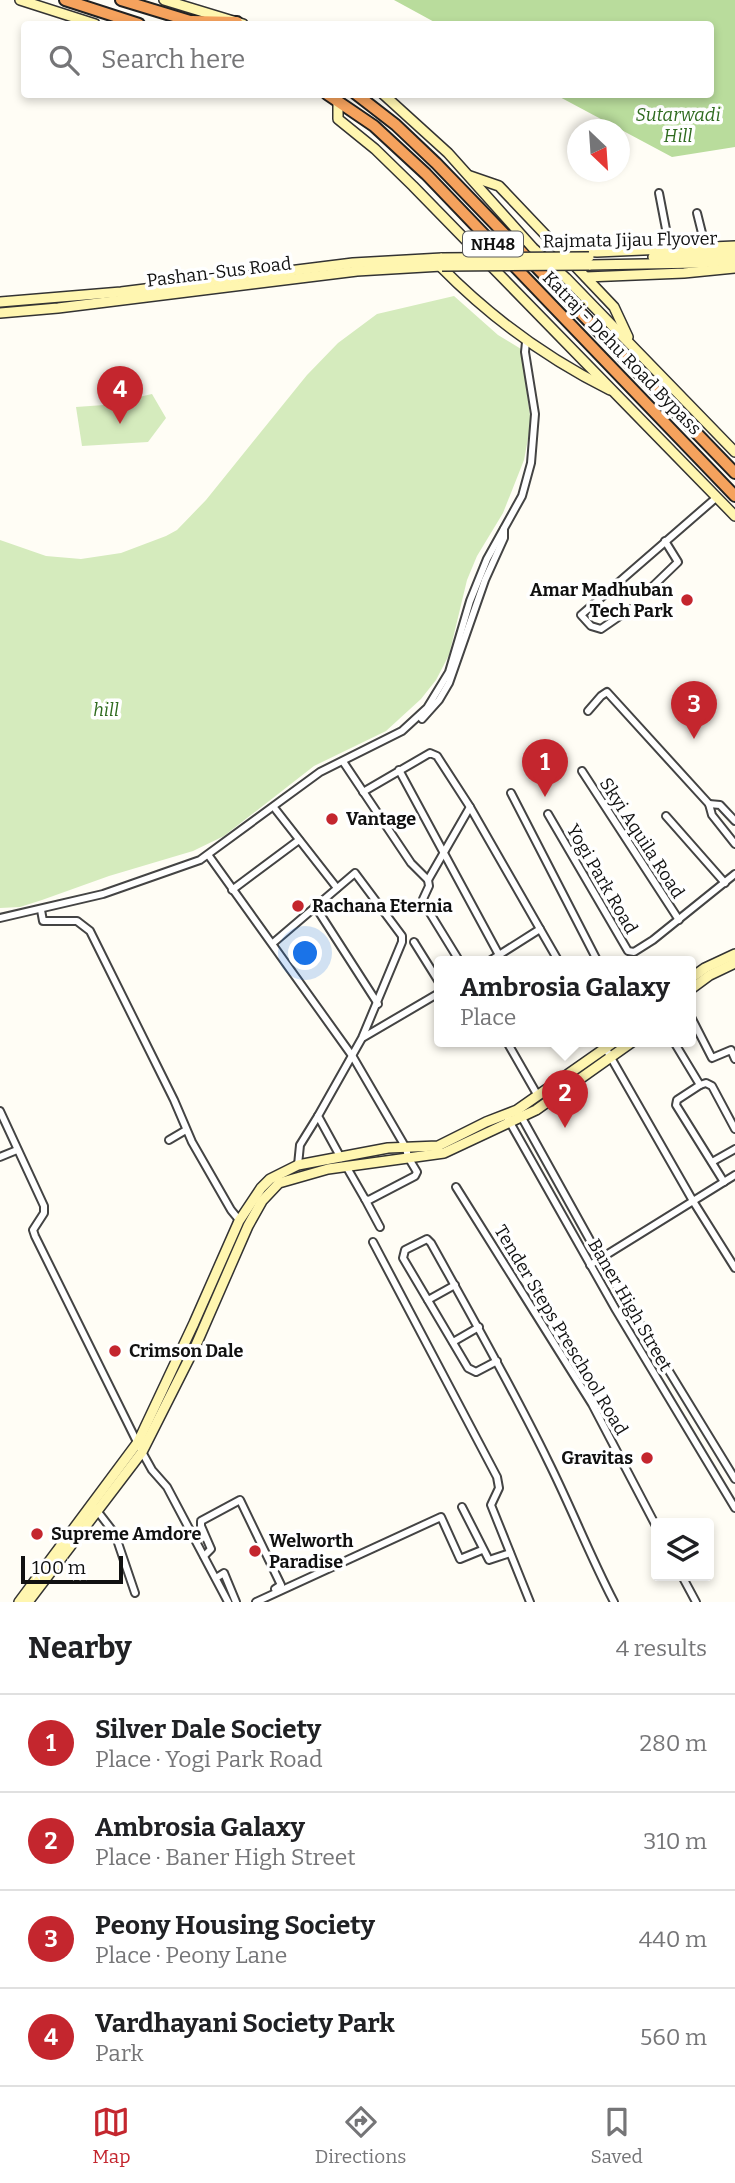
<!DOCTYPE html>
<meta charset="utf-8">
<style>
:root{--surface:#fff;--page:#f2f2f2;--text:#202124;--muted:#757577;--line:#e0e0e0;--accent:#c4262e}
body{margin:0;font-family:Bitter,serif;background:var(--page);color:var(--text)}
.controls{position:absolute;right:21px;bottom:21px;display:grid;overflow:hidden;border-radius:7px;box-shadow:0 4px 10px #0003}
.controls button{width:63px;height:63px;display:grid;place-items:center;padding:0;border:0;border-bottom:2px solid var(--line);background:var(--surface);color:var(--text);font:35px sans-serif}
.compass{position:absolute;left:567px;top:119px;width:63px;height:63px;border-radius:50%;background:var(--surface);box-shadow:0 4px 10px #0003;rotate:155deg}
.scale{position:absolute;left:21px;bottom:18px;width:102px;box-sizing:border-box;padding-left:7px;border:4px solid #111;border-top:0;font-size:19px;line-height:24px;white-space:nowrap;color:#111;-webkit-text-stroke:5px #fff;paint-order:stroke}
.you{position:absolute;left:306px;top:954px;width:24px;height:24px;margin:-18px;border:5px solid #fff;border-radius:50%;background:#1a73e8;box-shadow:0 0 0 10px #1a73e833}
.badge{display:grid;place-items:center;width:46px;height:46px;border-radius:50%;background:var(--accent);color:#fff;font-size:23px;font-weight:700}
.pin{position:absolute;translate:-50% -58px;filter:drop-shadow(0 2px 4px #0008)}
.pin::after{content:'';position:absolute;top:37px;width:24px;height:21px;background:inherit;clip-path:polygon(0 0,100% 0,50% 100%)}
.popup{position:absolute;left:434px;top:956px;width:262px;height:91px;box-sizing:border-box;display:grid;place-content:center;border-radius:7px;background:var(--surface);filter:drop-shadow(0 2px 5px #0005);font-size:23px;white-space:nowrap;color:var(--muted)}
.popup b{font-size:26px;color:var(--text)}
.popup::after{content:'';position:absolute;left:50%;top:100%;margin-left:-14px;border:14px solid transparent;border-top-color:var(--surface)}
.list{margin:0;padding:0;list-style:none}
h2{display:flex;justify-content:space-between;align-items:center;height:91px;margin:0;padding:0 28px;font-size:30px}
h2 small{font-size:23px;font-weight:400;color:var(--muted)}
.list li{display:grid;grid-template-columns:46px 1fr auto;gap:21px;align-items:center;box-sizing:border-box;height:98px;padding:0 28px;border-top:2px solid var(--line)}
.list b{display:block;font-size:26px;white-space:nowrap}
.list p{margin:0;font-size:23px;white-space:nowrap;color:var(--muted)}
.list em{font-size:23px;font-style:normal;color:var(--muted)}
.icon{flex:none;width:38px;height:38px;fill:none;stroke:currentColor;stroke-width:2;stroke-linecap:round;stroke-linejoin:round}
.map{position:relative;flex:none;width:735px;height:1602px;overflow:hidden}
.search{position:absolute;background:var(--surface);box-shadow:0 4px 10px #0003;left:21px;right:21px;top:21px;height:77px;display:flex;align-items:center;gap:18px;box-sizing:border-box;padding:0 24px;border-radius:7px;color:var(--muted);font-size:26px}
.sheet{height:483px;background:var(--surface)}
nav{display:flex;justify-content:space-around;align-items:center;box-sizing:border-box;height:98px;border-top:2px solid var(--line);background:var(--surface);font-size:19px;color:var(--muted)}
nav a{display:grid;justify-items:center;gap:4px}
nav .on{color:var(--accent)}
.map>svg:first-child{display:block}
</style>
<div class="map">
<svg width="735" height="1602" viewBox="0 0 735 1602">
<rect width="100%" height="100%" fill="#fffdf5"/>
<!-- green -->
<g fill="#d5ebbd">
<polygon points="454,296 498,335 521,349 531,423 524,460 503,513 477,556 467,580 449,655 436,680 421,699 386,731 314,766 224,836 193,851 109,876 42,900 20,907 0,908 0,540 46,556 81,559 121,553 166,536 177,530 206,500 307,375 338,343 377,314"/>
<polygon points="152,394 166,418 148,442 82,446 76,407 104,405"/>
</g>
<!-- forest -->
<polygon fill="#b9dc9c" points="394,0 735,0 735,147 672,157 556,95 710,94 710,24 438,24"/>
<g fill="none" stroke-linecap="round" stroke-linejoin="round">
<defs>
<g id="street">
<polyline points="659,193 670,250"/>
<polyline points="697,213 706,249"/>
<polyline points="649,590 678,562 665,541"/>
<polyline points="630,609 601,629 591,626 581,615 717,497"/>
<polyline points="588,711 601,696 607,692 709,804 712,815 735,844"/>
<polyline points="422,719 439,700 449,683 485,580 504,538 504,529"/>
<polyline points="344,763 411,863 428,880 429,886 423,899 425,905 460,962"/>
<polyline points="399,770 499,955"/>
<polyline points="582,771 679,920"/>
<polyline points="363,792 430,753 437,756 470,807 540,929 488,962"/>
<polyline points="511,793 598,962"/>
<polyline points="709,804 720,805 735,821"/>
<polyline points="276,810 337,888"/>
<polyline points="548,814 628,951 634,952 653,940 735,874"/>
<polyline points="666,816 725,883"/>
<polyline points="209,856 353,1057 406,1148 408,1157 417,1172 415,1176 369,1200 365,1199 346,1166"/>
<polyline points="428,880 470,807"/>
<polyline points="232,890 299,840"/>
<polyline points="315,906 378,1004"/>
<polyline points="41,910 43,921 77,921 90,931 174,1100 192,1142 231,1210 240,1221"/>
<polyline points="0,918 103,894 200,860 320,772 402,731 427,708 449,672 470,601 487,559 522,496 531,463 535,414 525,352 526,342"/>
<polyline points="540,929 559,962"/>
<polyline points="414,942 439,982"/>
<polyline points="273,943 355,873 402,936 402,942 362,1038 318,1116 341,1158"/>
<polyline points="691,1017 712,1058 731,1050 735,1059"/>
<polyline points="364,1037 439,993"/>
<polyline points="507,1042 538,1096"/>
<polyline points="602,1042 693,1201 735,1268"/>
<polyline points="674,1042 700,1085 677,1100 676,1105 724,1182"/>
<polyline points="700,1085 706,1083 712,1086 735,1129"/>
<polyline points="0,1111 44,1206 44,1213 33,1230 35,1236 142,1452 152,1470 167,1487 228,1602"/>
<polyline points="521,1116 601,1260 735,1479"/>
<polyline points="508,1119 616,1310 735,1508"/>
<polyline points="169,1140 186,1130"/>
<polyline points="0,1157 17,1150"/>
<polyline points="712,1162 735,1149"/>
<polyline points="298,1165 300,1145 318,1116"/>
<polyline points="456,1187 592,1404 656,1526"/>
<polyline points="365,1199 380,1227"/>
<polyline points="373,1242 497,1477 499,1488 491,1505 530,1602"/>
<polyline points="590,1265 735,1175"/>
<polyline points="428,1300 455,1285"/>
<polyline points="453,1342 479,1327"/>
<path d="M497,1361L476,1372L468,1368L403,1258L405,1250L427,1239L431,1243C471,1315 512,1387 548,1461C571,1507 590,1556 614,1602"/>
<polyline points="462,1507 489,1560 510,1553"/>
<polyline points="95,1508 115,1534 135,1593"/>
<polyline points="204,1556 211,1549 201,1526 201,1521 240,1500 281,1585 275,1589"/>
<polyline points="682,1576 696,1602"/>
<polyline points="216,1578 224,1573 236,1602"/>
<polyline points="256,1602 441,1517 460,1559 482,1550"/>
</g>
<g id="secondary">
<polyline points="20,0 95,24"/>
<polyline points="164,0 243,24"/>
<polyline points="383,94 448,153 533,248 566,278 735,452"/>
<polyline points="338,101 338,119 375,149 413,186 735,516"/>
<polyline points="470,176 499,186 614,307 628,337"/>
<polyline points="561,250 597,252 735,246"/>
<polyline points="653,257 735,253"/>
<polyline points="589,265 700,263 735,260"/>
<path d="M440,266C490,317 546,358 610,390"/>
<polyline points="586,277 684,273 735,268"/>
<polyline points="0,302 121,292 353,263 442,258"/>
<polyline points="0,313 58,308 357,271 442,266"/>
<polyline points="691,978 705,968 735,954"/>
<polyline points="691,989 710,975 735,963"/>
<polyline points="19,1602 138,1442 194,1323 239,1221 261,1188 270,1179 298,1165 388,1148 438,1146 486,1122 517,1110 614,1042"/>
<polyline points="28,1602 142,1452 196,1345 248,1226 262,1201 279,1183 328,1169 444,1153 536,1110 632,1042"/>
</g>
<g id="highway">
<polyline points="65,0 139,24"/>
<polyline points="121,0 200,24"/>
<polyline points="192,21 237,22"/>
<polyline points="327,94 374,126 426,174 735,496"/>
<polyline points="356,94 396,125 436,163 735,473"/>
</g>
</defs>
<!-- street casing -->
<use href="#street" stroke="#444" stroke-width="10"/>
<!-- secondary casing -->
<use href="#secondary" stroke="#333" stroke-width="12"/>
<!-- highway casing -->
<use href="#highway" stroke="#222" stroke-width="14"/>
<!-- street -->
<use href="#street" stroke="#fff" stroke-width="6"/>
<!-- secondary -->
<use href="#secondary" stroke="#fff6b0" stroke-width="9"/>
<!-- highway -->
<use href="#highway" stroke="#f5a25d" stroke-width="10"/>
<defs>
<g id="secondary-bridge">
<polyline points="442,258 589,257"/>
<polyline points="442,266 589,265"/>
</g>
</defs>
<!-- secondary-bridge casing -->
<use href="#secondary-bridge" stroke="#333" stroke-width="12" stroke-linecap="butt"/>
<!-- secondary-bridge -->
<use href="#secondary-bridge" stroke="#fff6b0" stroke-width="9"/>
</g>
<!-- markers -->
<g fill="#c4262e" stroke="#fff" stroke-width="2.5">
<circle cx="687" cy="600" r="7"/>
<circle cx="332" cy="819" r="7"/>
<circle cx="298" cy="906" r="7"/>
<circle cx="115" cy="1351" r="7"/>
<circle cx="647" cy="1458" r="7"/>
<circle cx="37" cy="1534" r="7"/>
<circle cx="255" cy="1551" r="7"/>
</g>
<g text-anchor="middle" dominant-baseline="central" stroke-width="7" stroke-linejoin="round" paint-order="stroke">
<!-- shield labels -->
<rect fill="#fff" stroke="#585858" stroke-width="2" x="463" y="231.5" width="60" height="25" rx="5"/>
<g font-size="16" font-weight="bold" fill="#111">
<text x="493" y="244">NH48</text>
</g>
<!-- park labels -->
<g font-size="18" font-style="italic" fill="#2f6b1f" stroke="#fff">
<text x="678" y="115">Sutarwadi<tspan x="678" dy="21">Hill</tspan></text>
<text x="106" y="710">hill</text>
</g>
<!-- street labels -->
<g font-size="18" fill="#111" stroke="#fff">
<text transform="translate(630 240) rotate(-1)">Rajmata Jijau Flyover</text>
<text transform="translate(219 272) rotate(-7)">Pashan-Sus Road</text>
<text transform="translate(622 353) rotate(46)">Katraj - Dehu Road Bypass</text>
<text transform="translate(642 838) rotate(57)">Skyi Aquila Road</text>
<text transform="translate(602 879) rotate(60)">Yogi Park Road</text>
<text transform="translate(630 1305) rotate(60)">Baner High Street</text>
<text transform="translate(561 1330) rotate(59)">Tender Steps Preschool Road</text>
</g>
<!-- poi labels -->
<g font-size="18" font-weight="bold" fill="#111" stroke="#fff" text-anchor="start">
<text x="673" y="590" text-anchor="end">Amar Madhuban<tspan x="673" dy="21">Tech Park</tspan></text>
<text x="346" y="819">Vantage</text>
<text x="312" y="906">Rachana Eternia</text>
<text x="129" y="1351">Crimson Dale</text>
<text x="633" y="1458" text-anchor="end">Gravitas</text>
<text x="51" y="1534">Supreme Amdore</text>
<text x="269" y="1541">Welworth<tspan x="269" dy="21">Paradise</tspan></text>
</g>
</g>
</svg>
<div class="controls">
<button><svg class="icon" aria-label="layers" viewBox="0 0 24 24"><path d="M12 4l9 5-9 5-9-5zM3 14l9 5 9-5"/></svg></button>
</div>
<svg class="compass" viewBox="-18 -18 36 36"><path d="M0-13l5 13h-10z" fill="#e53935"/><path d="M0 13l5-13h-10z" fill="#757577"/></svg>
<div class="scale">100 m</div>
<div class="you"></div>
<div class="pin badge" style="left:545px;top:797px">1</div>
<div class="pin badge" style="left:565px;top:1128px">2</div>
<div class="popup"><b>Ambrosia Galaxy</b>Place</div>
<div class="pin badge" style="left:694px;top:739px">3</div>
<div class="pin badge" style="left:120px;top:424px">4</div>
<div class="search"><svg class="icon" aria-label="search" viewBox="0 0 24 24"><circle cx="10" cy="10" r="6"/><path d="M15 15l6 6"/></svg>Search here</div>
</div>
<section class="sheet">
<h2>Nearby<small>4 results</small></h2>
<ul class="list">
<li><span class="badge">1</span><div><b>Silver Dale Society</b><p>Place · Yogi Park Road</p></div><em>280 m</em></li>
<li><span class="badge">2</span><div><b>Ambrosia Galaxy</b><p>Place · Baner High Street</p></div><em>310 m</em></li>
<li><span class="badge">3</span><div><b>Peony Housing Society</b><p>Place · Peony Lane</p></div><em>440 m</em></li>
<li><span class="badge">4</span><div><b>Vardhayani Society Park</b><p>Park</p></div><em>560 m</em></li>
</ul>
</section>
<nav>
<a class="on"><svg class="icon" aria-label="map" viewBox="0 0 24 24"><path d="M3 6l6-2 6 2 6-2v14l-6 2-6-2-6 2zM9 4v14M15 6v14"/></svg>Map</a>
<a><svg class="icon" aria-label="directions" viewBox="0 0 24 24"><path d="M12 3l9 9-9 9-9-9zM9 14v-3h6M13 9l2 2-2 2"/></svg>Directions</a>
<a><svg class="icon" aria-label="saved" viewBox="0 0 24 24"><path d="M7 4h10v16l-5-4-5 4z"/></svg>Saved</a>
</nav>
